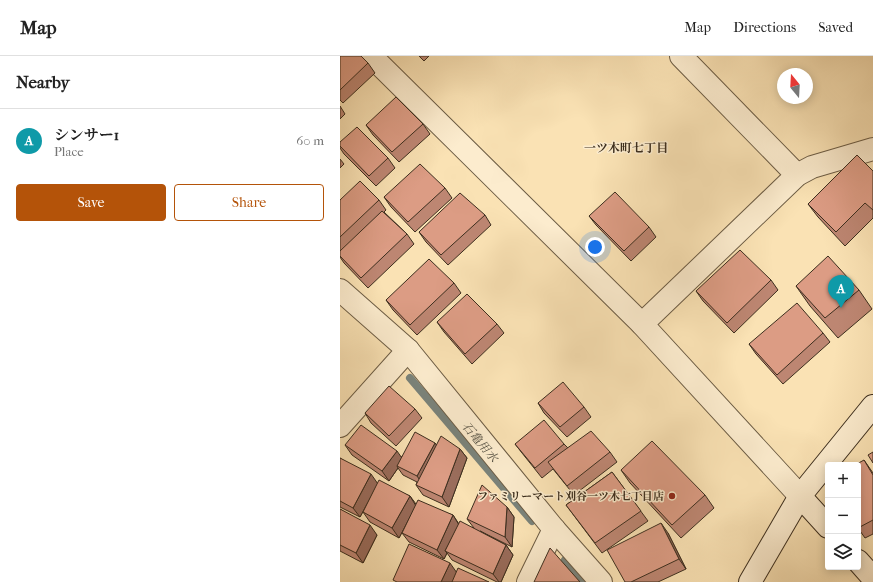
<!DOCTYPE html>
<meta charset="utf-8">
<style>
:root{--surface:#fff;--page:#f2f2f2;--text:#222;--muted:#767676;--line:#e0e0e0;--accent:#b45309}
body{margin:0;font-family:"IM FELL French Canon","Noto Serif JP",serif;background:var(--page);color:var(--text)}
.controls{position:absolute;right:12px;bottom:12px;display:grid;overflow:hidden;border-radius:4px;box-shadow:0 2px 10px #0003}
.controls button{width:36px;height:36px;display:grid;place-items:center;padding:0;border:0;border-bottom:1px solid var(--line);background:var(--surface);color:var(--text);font:20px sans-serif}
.compass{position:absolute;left:437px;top:12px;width:36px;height:36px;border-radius:50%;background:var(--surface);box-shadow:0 2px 10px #0003;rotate:342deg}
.you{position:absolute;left:255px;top:191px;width:14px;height:14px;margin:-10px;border:3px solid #fff;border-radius:50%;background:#1a73e8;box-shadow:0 0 0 6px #1a73e833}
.badge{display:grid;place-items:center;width:26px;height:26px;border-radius:50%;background:var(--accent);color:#fff;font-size:13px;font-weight:700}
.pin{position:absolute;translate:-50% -33px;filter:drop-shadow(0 1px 2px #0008)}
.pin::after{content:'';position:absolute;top:21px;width:14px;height:12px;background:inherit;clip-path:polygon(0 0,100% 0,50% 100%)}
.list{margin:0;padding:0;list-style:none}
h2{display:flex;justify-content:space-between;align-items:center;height:52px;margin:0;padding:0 16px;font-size:17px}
h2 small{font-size:13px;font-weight:400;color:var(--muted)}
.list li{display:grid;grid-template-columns:26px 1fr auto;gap:12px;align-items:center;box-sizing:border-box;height:64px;padding:0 16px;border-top:1px solid var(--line)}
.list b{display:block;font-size:15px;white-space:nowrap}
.list p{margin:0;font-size:13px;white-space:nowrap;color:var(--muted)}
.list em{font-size:13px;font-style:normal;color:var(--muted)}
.actions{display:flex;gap:8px;padding:12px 16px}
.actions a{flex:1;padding:9px 0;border:1px solid var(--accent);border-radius:4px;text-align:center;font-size:14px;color:var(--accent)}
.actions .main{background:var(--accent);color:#fff}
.icon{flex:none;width:22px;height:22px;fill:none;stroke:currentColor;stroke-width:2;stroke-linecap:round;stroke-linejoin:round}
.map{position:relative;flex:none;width:533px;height:526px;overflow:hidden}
header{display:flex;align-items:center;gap:24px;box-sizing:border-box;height:56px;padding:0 20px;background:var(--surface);border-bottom:1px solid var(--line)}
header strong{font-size:19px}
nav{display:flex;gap:22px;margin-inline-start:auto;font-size:14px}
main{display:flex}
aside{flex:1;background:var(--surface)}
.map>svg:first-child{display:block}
</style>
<header>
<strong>Map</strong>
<nav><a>Map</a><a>Directions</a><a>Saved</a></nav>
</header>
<main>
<aside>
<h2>Nearby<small></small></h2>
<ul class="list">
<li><span class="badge" style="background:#0f9aa8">A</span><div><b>シンサー1</b><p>Place</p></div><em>60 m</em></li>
</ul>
<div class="actions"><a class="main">Save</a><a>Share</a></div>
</aside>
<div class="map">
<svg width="533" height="526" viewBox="0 0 533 526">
<rect width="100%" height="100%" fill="#fae2b4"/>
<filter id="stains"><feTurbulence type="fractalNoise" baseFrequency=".005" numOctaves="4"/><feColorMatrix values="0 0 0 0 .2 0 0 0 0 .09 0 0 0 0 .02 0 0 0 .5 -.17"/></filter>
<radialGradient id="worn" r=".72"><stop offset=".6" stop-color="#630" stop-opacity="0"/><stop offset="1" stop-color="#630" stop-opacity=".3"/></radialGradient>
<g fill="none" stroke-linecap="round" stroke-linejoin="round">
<!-- stream -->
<g stroke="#7a837b" stroke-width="8">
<polyline points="70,322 192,465"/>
<polyline points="225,504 244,526"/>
</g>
<defs>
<g id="street">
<polyline points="31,0 302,268 460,440"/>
<polyline points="341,0 457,119"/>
<polyline points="0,234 68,294 214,473 261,526"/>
<polyline points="302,268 457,119 472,111 533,93"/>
<polyline points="0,370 68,294"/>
<polyline points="188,526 214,473"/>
</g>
<g id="secondary">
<polyline points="460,440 488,471"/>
<polyline points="518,505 533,522"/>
<polyline points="410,526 460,440 533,350"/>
</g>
</defs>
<!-- street casing -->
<use href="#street" stroke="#6c5c44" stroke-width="24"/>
<!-- secondary casing -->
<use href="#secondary" stroke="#3d2f1f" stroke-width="24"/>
<!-- street -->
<use href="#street" stroke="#fcecce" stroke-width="22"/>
<!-- secondary -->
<use href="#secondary" stroke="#fcecce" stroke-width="22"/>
</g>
<!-- wall -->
<g fill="#bd8672" stroke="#3d2f1f">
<polygon points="0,0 28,7 35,17 3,47 0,44"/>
<polygon points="79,0 89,0 84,5"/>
<polygon points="0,50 5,58 0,63"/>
<polygon points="83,68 90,78 59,106 33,79 26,69"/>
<polygon points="0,86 48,102 55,112 36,130 4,98 0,92"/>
<polygon points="0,103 4,108 0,112"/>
<polygon points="533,115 533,162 505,190 478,161 468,148"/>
<polygon points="105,132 112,142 75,176 51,151 44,141"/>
<polygon points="0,144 39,144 46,154 44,156 67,178 74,188 28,232 4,207 0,201"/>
<polygon points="145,159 151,169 108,209 86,186 79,176"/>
<polygon points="249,160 309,171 316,181 291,205 256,169"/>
<polygon points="431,224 438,234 394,277 363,245 356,235"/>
<polygon points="114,227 121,237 77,279 53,254 46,244"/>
<polygon points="456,230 519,234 532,253 498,282 470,250"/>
<polygon points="97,266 157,268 164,277 132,308 104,276"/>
<polygon points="483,277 490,286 443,328 416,298 409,288"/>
<polygon points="198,347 244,351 251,361 227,381 204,357"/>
<polygon points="75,353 82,362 56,390 31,367 25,357"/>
<polygon points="95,387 97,389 120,393 127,402 109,451 83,439 76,429 77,426 63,419 58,412 49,425 12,399 5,389 61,401"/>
<polygon points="175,388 224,388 228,392 270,396 277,406 234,439 213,413 202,422 182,397"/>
<polygon points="0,402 37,427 70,440 76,448 113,459 119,468 134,472 127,463 167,451 174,461 172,491 140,475 166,489 173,499 161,526 157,526 112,504 107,497 104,503 69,486 62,477 63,474 59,482 30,466 23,456 27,448 20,461 0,451"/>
<polygon points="524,404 533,417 533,478 525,482 518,472"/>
<polygon points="281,414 365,439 374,452 341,482 290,427"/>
<polygon points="272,416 308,465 262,497 226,449"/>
<polygon points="0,453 37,479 23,507 0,495"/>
<polygon points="328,477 346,513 318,526 285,526"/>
</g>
<!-- shaded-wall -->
<g fill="#9a6d5c" stroke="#3d2f1f">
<polygon points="95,387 102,397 84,430 77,420"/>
<polygon points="120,393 127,402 109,451 102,441"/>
<polygon points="57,395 64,405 57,410 58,412 49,425 42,415"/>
<polygon points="31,418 38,428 20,461 13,452"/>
<polygon points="70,440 76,450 59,482 52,472"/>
<polygon points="167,451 174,461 172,491 165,481"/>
<polygon points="113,459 119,469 105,495 107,497 104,503 97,494"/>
<polygon points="321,467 328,477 346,513 339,503"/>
<polygon points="30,469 37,479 23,507 16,497"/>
<polygon points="166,489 173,499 161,526 159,526 153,518"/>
<polygon points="110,507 117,517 113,526 101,526"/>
</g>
<!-- building -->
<g fill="#dc9c84" stroke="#3d2f1f">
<polygon points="0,0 21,0 28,7 0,34"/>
<polygon points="56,41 83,68 52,96 26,69"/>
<polygon points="17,71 48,102 29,120 0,90 0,86"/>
<polygon points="517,99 533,115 533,154 525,147 496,176 468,148"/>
<polygon points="80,108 105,132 68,166 44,141"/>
<polygon points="20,125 39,144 0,181 0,144"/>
<polygon points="275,136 309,171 284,195 249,160"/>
<polygon points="120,137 145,159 101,199 79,176"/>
<polygon points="42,155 67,178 21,222 0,200 0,195"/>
<polygon points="400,194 431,224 387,267 356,235"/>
<polygon points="488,200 519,234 485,262 456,230"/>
<polygon points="89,203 114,227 70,269 46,244"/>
<polygon points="127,238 157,268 125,298 97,266"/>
<polygon points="457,247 483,277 437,319 409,288"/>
<polygon points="223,326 244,351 220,371 198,347"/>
<polygon points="49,330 75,353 49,380 25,357"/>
<polygon points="204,364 224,388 195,412 175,388"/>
<polygon points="21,369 57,395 42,415 5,389"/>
<polygon points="251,375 270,396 227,430 208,406"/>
<polygon points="75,376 95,387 77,420 57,410"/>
<polygon points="101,380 120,393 102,441 76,429"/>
<polygon points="312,385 365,439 332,469 281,414"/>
<polygon points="533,396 533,407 528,399"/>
<polygon points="0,402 31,418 13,452 0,445"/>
<polygon points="524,404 533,419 533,464 518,472 518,409 515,409"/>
<polygon points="272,416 301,455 255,487 226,449"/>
<polygon points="39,424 70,440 52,472 23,456"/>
<polygon points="142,429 167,451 165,481 127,463"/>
<polygon points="78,444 113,459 97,494 62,477"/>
<polygon points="0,453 30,469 16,497 0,489"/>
<polygon points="120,465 166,489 153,518 105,495"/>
<polygon points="321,467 339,503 291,526 285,526 267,494"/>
<polygon points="69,488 110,507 101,526 57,526 53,524"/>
<polygon points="210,492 240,526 194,526"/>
<polygon points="118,512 149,526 112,526"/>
</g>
<!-- markers -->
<circle fill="#8f2418" stroke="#fcecce" stroke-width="1.5" cx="332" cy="440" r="4"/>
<g text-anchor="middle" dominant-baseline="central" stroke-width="3" stroke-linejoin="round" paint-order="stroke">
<!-- poi labels -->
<g font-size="11" font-weight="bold" fill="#3d2f1f" stroke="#fcecce" text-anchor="end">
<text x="324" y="440">ファミリーマート刈谷一ツ木七丁目店</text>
</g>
<!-- neighbourhood labels -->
<g font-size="12" font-weight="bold" fill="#3d2f1f" stroke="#fcecce">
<text x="286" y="92">一ツ木町七丁目</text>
</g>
<!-- water labels -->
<g font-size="12" font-style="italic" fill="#565245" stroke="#fcecce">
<text transform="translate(140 386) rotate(50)">石亀用水</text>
</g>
</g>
<rect width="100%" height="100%" filter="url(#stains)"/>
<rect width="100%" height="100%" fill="url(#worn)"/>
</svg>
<div class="controls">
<button>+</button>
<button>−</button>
<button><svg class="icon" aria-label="layers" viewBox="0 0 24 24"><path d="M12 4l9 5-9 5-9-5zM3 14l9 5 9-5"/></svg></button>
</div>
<svg class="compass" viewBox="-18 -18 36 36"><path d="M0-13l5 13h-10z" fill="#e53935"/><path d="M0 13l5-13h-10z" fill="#767676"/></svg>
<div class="you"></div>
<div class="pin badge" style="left:501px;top:252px;background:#0f9aa8">A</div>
</div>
</main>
